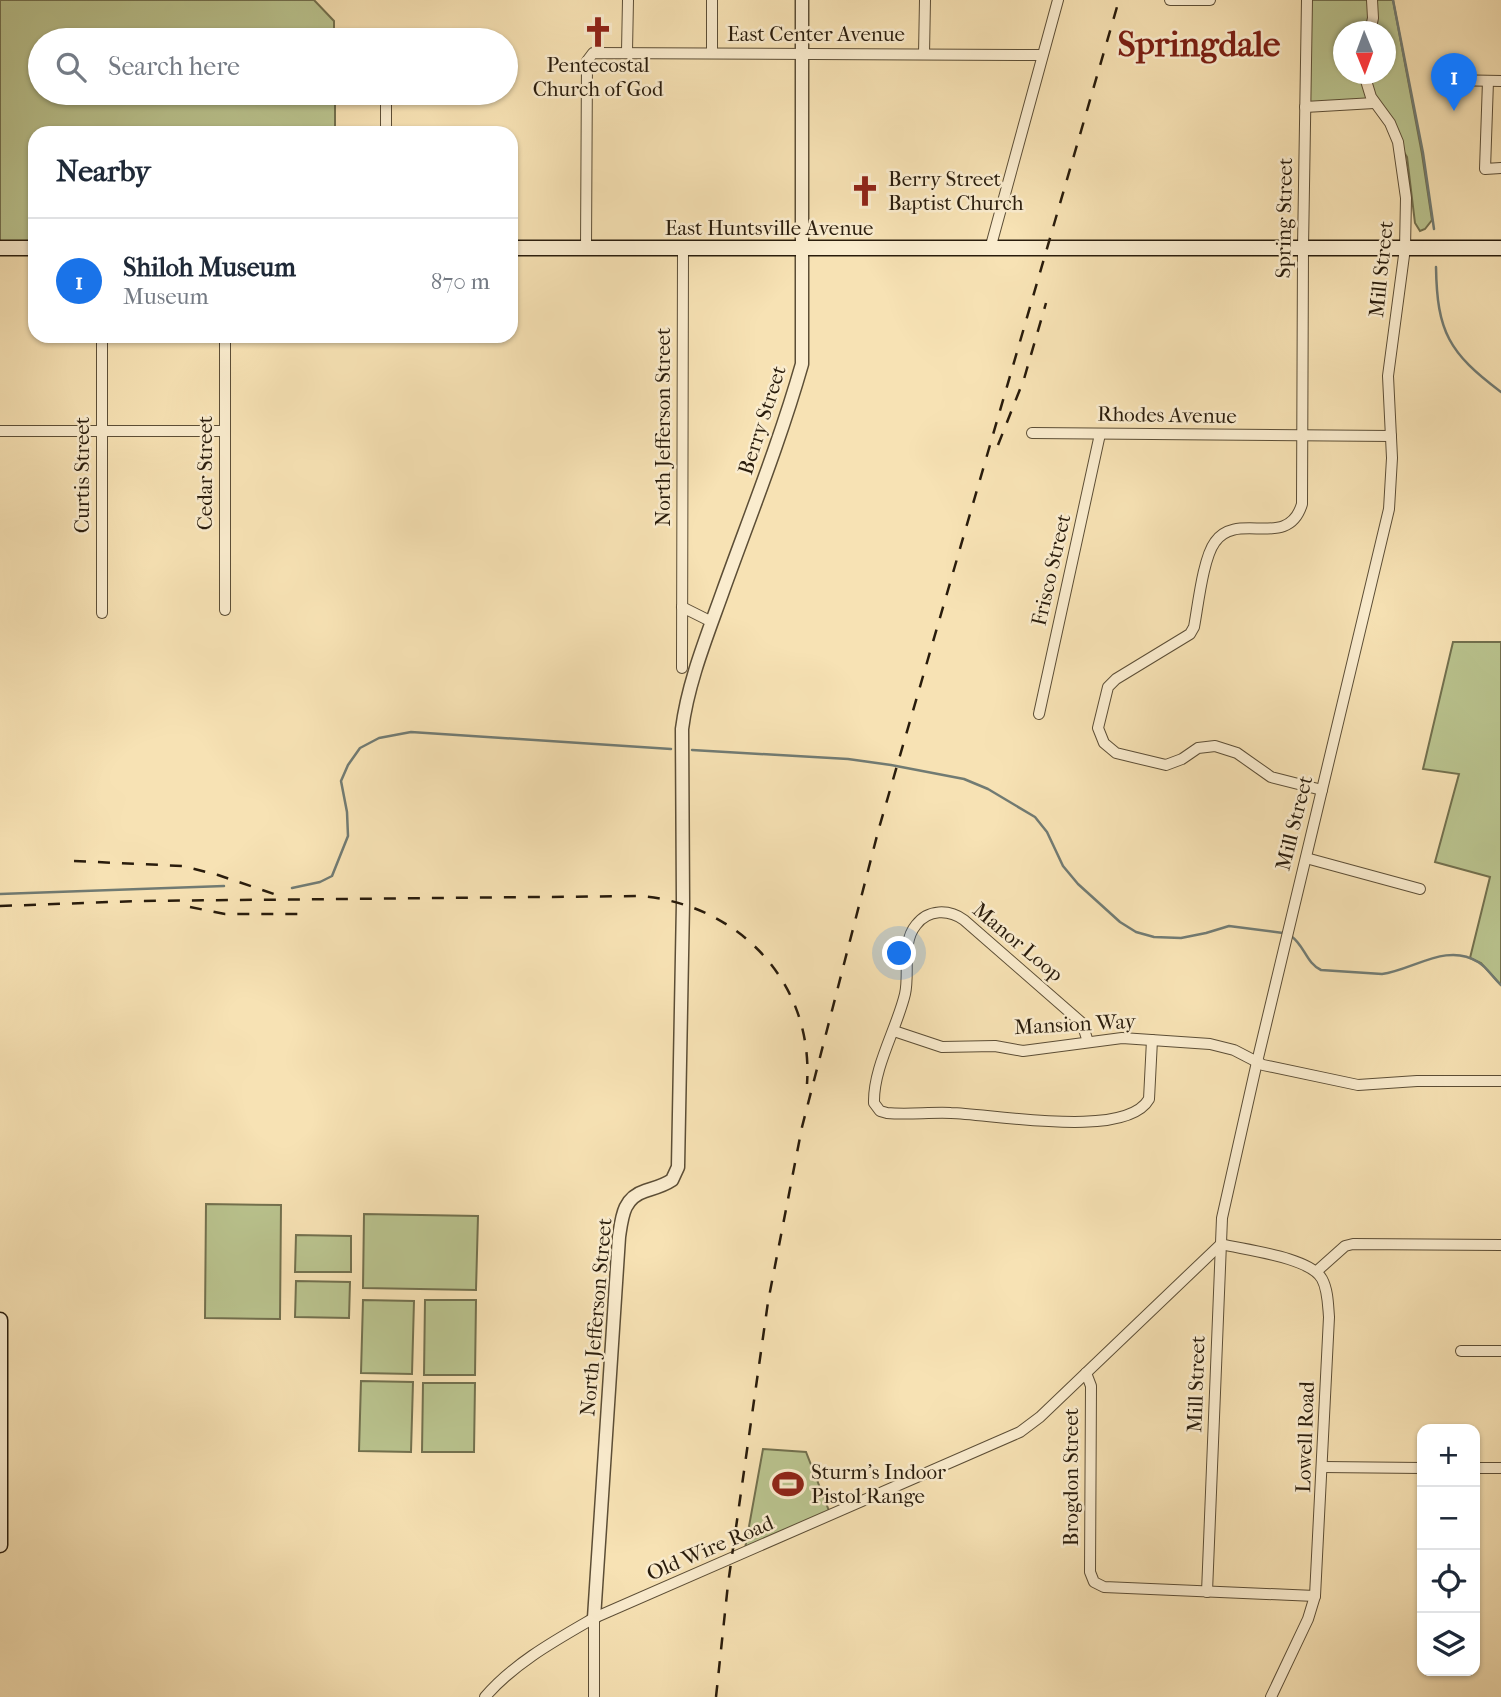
<!DOCTYPE html>
<meta charset="utf-8">
<style>
:root{--surface:#fff;--page:#f6f6f7;--text:#1f2937;--muted:#747a83;--line:#e0e1e3;--accent:#1a73e8}
body{margin:0;font-family:"IM FELL French Canon",serif;background:var(--page);color:var(--text)}
.controls{position:absolute;right:21px;bottom:21px;display:grid;overflow:hidden;border-radius:14px;box-shadow:0 2px 5px #0004}
.controls button{width:63px;height:63px;display:grid;place-items:center;padding:0;border:0;border-bottom:2px solid var(--line);background:var(--surface);color:var(--text);font:35px sans-serif}
.compass{position:absolute;left:1333px;top:21px;width:63px;height:63px;border-radius:50%;background:var(--surface);box-shadow:0 2px 5px #0004;rotate:179deg}
.you{position:absolute;left:900px;top:954px;width:24px;height:24px;margin:-18px;border:5px solid #fff;border-radius:50%;background:#1a73e8;box-shadow:0 0 0 10px #1a73e833}
.badge{display:grid;place-items:center;width:46px;height:46px;border-radius:50%;background:var(--accent);color:#fff;font-size:23px;font-weight:700}
.pin{position:absolute;translate:-50% -58px;filter:drop-shadow(0 2px 4px #0008)}
.pin::after{content:'';position:absolute;top:37px;width:24px;height:21px;background:inherit;clip-path:polygon(0 0,100% 0,50% 100%)}
.list{margin:0;padding:0;list-style:none}
h2{display:flex;justify-content:space-between;align-items:center;height:91px;margin:0;padding:0 28px;font-size:30px}
h2 small{font-size:23px;font-weight:400;color:var(--muted)}
.list li{display:grid;grid-template-columns:46px 1fr auto;gap:21px;align-items:center;box-sizing:border-box;height:126px;padding:0 28px;border-top:2px solid var(--line)}
.list b{display:block;font-size:26px;white-space:nowrap}
.list p{margin:0;font-size:23px;white-space:nowrap;color:var(--muted)}
.list em{font-size:23px;font-style:normal;color:var(--muted)}
.icon{flex:none;width:38px;height:38px;fill:none;stroke:currentColor;stroke-width:2;stroke-linecap:round;stroke-linejoin:round}
.map{position:relative;flex:none;width:1501px;height:1697px;overflow:hidden}
.search{position:absolute;background:var(--surface);box-shadow:0 2px 5px #0004;left:28px;top:28px;width:490px;height:77px;display:flex;align-items:center;gap:18px;box-sizing:border-box;padding:0 24px;border-radius:38px;color:var(--muted);font-size:26px}
.panel{position:absolute;background:var(--surface);box-shadow:0 2px 5px #0004;left:28px;top:126px;width:490px;height:217px;border-radius:21px}
.map>svg:first-child{display:block}
</style>
<div class="map">
<svg width="1501" height="1697" viewBox="0 0 1501 1697">
<rect width="100%" height="100%" fill="#f7e2b4"/>
<filter id="stains"><feTurbulence type="fractalNoise" baseFrequency=".00286" numOctaves="4"/><feColorMatrix values="0 0 0 0 .2 0 0 0 0 .09 0 0 0 0 .02 0 0 0 .5 -.17"/></filter>
<radialGradient id="worn" r=".72"><stop offset=".6" stop-color="#630" stop-opacity="0"/><stop offset="1" stop-color="#630" stop-opacity=".3"/></radialGradient>
<!-- green -->
<g fill="#bac48f" stroke="#72704e" stroke-width="2" fill-rule="evenodd">
<polygon points="0,0 314,0 334,21 334,40 40,40 40,93 335,93 335,133 35,133 35,248 0,248"/>
<path d="M1307,0H1393L1422,154L1432,220L1425,229L1420,231L1415,223L1407,157L1374,103L1305,107ZM1344,32H1386V74H1344Z"/>
<polygon points="1453,642 1501,642 1501,985 1481,963 1470,958 1490,877 1435,862 1459,774 1423,769"/>
<polygon points="206,1204 281,1205 280,1319 205,1318"/>
<polygon points="364,1214 478,1216 476,1290 363,1288"/>
<polygon points="296,1235 351,1236 351,1272 295,1272"/>
<polygon points="296,1281 350,1282 349,1318 295,1317"/>
<polygon points="363,1300 414,1301 412,1374 361,1373"/>
<polygon points="425,1300 476,1300 475,1375 424,1375"/>
<polygon points="361,1381 413,1382 411,1452 359,1451"/>
<polygon points="423,1383 475,1383 474,1452 422,1452"/>
<polygon points="763,1449 806,1452 831,1516 744,1554"/>
</g>
<g fill="none" stroke-linecap="round" stroke-linejoin="round">
<!-- stream -->
<g stroke="#717b73" stroke-width="2.5">
<polyline points="1393,0 1423,153 1434,229"/>
<path d="M1436,267C1437,332 1449,353 1501,392"/>
<polyline points="692,750 848,759 891,765 964,779 988,789 1035,817 1047,832 1063,866 1078,884 1120,922 1136,932 1154,937 1181,938 1206,933 1229,926 1283,933"/>
<polyline points="292,888 320,882 332,876 348,836 347,812 341,781 348,765 360,748 379,738 411,732 671,749"/>
<polyline points="0,894 224,886"/>
<path d="M1291,936C1305,946 1306,963 1321,970L1382,974C1413,970 1447,942 1478,962C1487,967 1493,978 1501,985"/>
</g>
<defs>
<g id="minor">
<polyline points="1170,0 1210,0"/>
<path d="M1307,0L1303,248L1302,504C1288,551 1237,510 1215,542C1203,558 1198,606 1194,627L1190,634L1116,679L1108,687L1098,728L1104,743L1116,753L1166,765L1182,759L1198,748L1215,746L1237,753L1271,777L1322,790"/>
<polyline points="1370,32 1373,18 1372,0"/>
<polyline points="627,51 628,0"/>
<polyline points="712,52 712,0"/>
<polyline points="924,54 925,0"/>
<polyline points="1447,80 1501,81"/>
<polyline points="1488,81 1485,169 1501,168"/>
<polyline points="386,93 386,133"/>
<polyline points="1305,107 1374,103"/>
<polyline points="586,248 587,61 593,53 1042,55"/>
<polyline points="990,249 1058,0"/>
<polyline points="0,431 225,431"/>
<polyline points="1032,433 1391,436"/>
<polyline points="682,607 712,622"/>
<polyline points="225,610 225,336"/>
<polyline points="102,613 102,336"/>
<polyline points="682,668 683,248"/>
<polyline points="1039,714 1100,434"/>
<polyline points="1306,858 1420,889"/>
<polyline points="894,1031 942,1047 995,1046 1023,1051 1122,1038 1210,1044 1234,1050 1263,1065 1358,1085 1417,1081 1501,1081"/>
<path d="M1088,1042L1082,1023L964,920C949,909 928,909 916,925C901,943 910,972 905,994C897,1028 873,1068 874,1103L880,1111L887,1113C908,1115 930,1112 951,1113C993,1114 1126,1140 1149,1099L1152,1040"/>
<path d="M1221,1244C1245,1250 1310,1257 1322,1279C1328,1290 1328,1305 1329,1317L1315,1596L1308,1619L1271,1697"/>
<polyline points="1317,1271 1345,1246 1353,1244 1501,1245"/>
<polyline points="1461,1351 1501,1351"/>
<polyline points="1086,1373 1091,1386 1090,1572 1094,1582 1104,1587 1315,1596"/>
<polyline points="1323,1467 1422,1468"/>
<polyline points="1475,1468 1501,1468"/>
<polyline points="1207,1592 1222,1218 1257,1062 1389,509 1392,458 1388,376 1405,248 1406,198 1398,142 1390,123 1371,97 1364,74"/>
<polyline points="594,1618 594,1697"/>
<path d="M485,1697C514,1663 556,1640 594,1618L1020,1432L1040,1417L1221,1244"/>
</g>
<path id="tertiary" d="M594,1618L619,1237C622,1217 623,1198 645,1191C654,1188 663,1186 672,1180L678,1167L683,903L682,729C688,682 707,636 723,591C750,516 780,441 802,364V0"/>
<g id="secondary">
<polyline points="0,248 35,248"/>
<polyline points="511,248 1501,248"/>
<polyline points="0,1320 0,1545"/>
</g>
</defs>
<!-- minor casing -->
<use href="#minor" stroke="#5c4e36" stroke-width="12"/>
<!-- tertiary casing -->
<use href="#tertiary" stroke="#5c4e36" stroke-width="15"/>
<!-- secondary casing -->
<use href="#secondary" stroke="#291c0c" stroke-width="17"/>
<!-- minor -->
<use href="#minor" stroke="#faecce" stroke-width="10"/>
<!-- tertiary -->
<use href="#tertiary" stroke="#faecce" stroke-width="12"/>
<!-- secondary -->
<use href="#secondary" stroke="#faecce" stroke-width="14"/>
<!-- rail -->
<g stroke="#291c0c" stroke-width="2.5" stroke-dasharray="12 12" stroke-linecap="butt">
<polyline points="998,445 1024,379 1046,303"/>
<polyline points="74,861 183,866 218,875 274,894"/>
<path d="M0,906L138,901L640,896C739,904 814,983 807,1084"/>
<polyline points="190,907 225,914 304,914"/>
<polyline points="716,1697 728,1584 768,1302 802,1127 879,828 1119,0"/>
</g>
</g>
<!-- icons -->
<defs>
<symbol id="church-bare" viewBox="-9 -9 18 18"><path d="M-1.2-6h2.4v3.5h3.3v2.4h-3.3V6h-2.4V-.1h-3.3v-2.4h3.3Z" fill="#8f2418" stroke="#faecce" stroke-width="2.5" paint-order="stroke"/></symbol>
<symbol id="stadium-bare" viewBox="-9 -9 18 18"><path d="M0-5a6.5 5 0 1 0 0 10a6.5 5 0 1 0 0-10ZM-3.5-1.8h7v3.6h-7Z" fill="#8f2418" stroke="#faecce" stroke-width="2.5" paint-order="stroke"/></symbol>
</defs>
<g fill-rule="evenodd">
<use href="#church-bare" x="576" y="10" width="44" height="44"/>
<use href="#church-bare" x="843" y="169" width="44" height="44"/>
<use href="#stadium-bare" x="766" y="1462" width="44" height="44"/>
</g>
<g text-anchor="middle" dominant-baseline="central" stroke-width="5" stroke-linejoin="round" paint-order="stroke">
<!-- street labels -->
<g font-size="21" fill="#291c0c" stroke="#faecce">
<text x="816" y="34">East Center Avenue</text>
<text transform="translate(1284 218) rotate(-89)">Spring Street</text>
<text x="769" y="228">East Huntsville Avenue</text>
<text transform="translate(1381 269) rotate(-84)">Mill Street</text>
<text transform="translate(1167 415) rotate(1)">Rhodes Avenue</text>
<text transform="translate(762 420) rotate(-72)">Berry Street</text>
<text transform="translate(663 427) rotate(-90)">North Jefferson Street</text>
<text transform="translate(205 473) rotate(-90)">Cedar Street</text>
<text transform="translate(82 475) rotate(-90)">Curtis Street</text>
<text transform="translate(1051 570) rotate(-77)">Frisco Street</text>
<text transform="translate(1294 823) rotate(-76)">Mill Street</text>
<text transform="translate(1018 942) rotate(40)">Manor Loop</text>
<text transform="translate(1075 1024) rotate(-3)">Mansion Way</text>
<text transform="translate(596 1317) rotate(-85)">North Jefferson Street</text>
<text transform="translate(1196 1384) rotate(-88)">Mill Street</text>
<text transform="translate(1305 1437) rotate(-88)">Lowell Road</text>
<text transform="translate(1071 1477) rotate(-90)">Brogdon Street</text>
<text transform="translate(710 1548) rotate(-23)">Old Wire Road</text>
</g>
<!-- poi labels -->
<g font-size="21" fill="#291c0c" stroke="#faecce" text-anchor="start">
<text x="598" y="65" text-anchor="middle">Pentecostal<tspan x="598" dy="24">Church of God</tspan></text>
<text x="888" y="179">Berry Street<tspan x="888" dy="24">Baptist Church</tspan></text>
<text x="811" y="1472">Sturm's Indoor<tspan x="811" dy="24">Pistol Range</tspan></text>
</g>
<!-- town labels -->
<g font-size="35" font-weight="bold" fill="#7a1f14" stroke="#faecce">
<text x="1199" y="44">Springdale</text>
</g>
</g>
<rect width="100%" height="100%" filter="url(#stains)"/>
<rect width="100%" height="100%" fill="url(#worn)"/>
</svg>
<div class="controls">
<button>+</button>
<button>−</button>
<button><svg class="icon" aria-label="locate" viewBox="0 0 24 24"><circle cx="12" cy="12" r="6"/><path d="M12 2v4M12 18v4M2 12h4M18 12h4"/></svg></button>
<button><svg class="icon" aria-label="layers" viewBox="0 0 24 24"><path d="M12 4l9 5-9 5-9-5zM3 14l9 5 9-5"/></svg></button>
</div>
<svg class="compass" viewBox="-18 -18 36 36"><path d="M0-13l5 13h-10z" fill="#e53935"/><path d="M0 13l5-13h-10z" fill="#747a83"/></svg>
<div class="you"></div>
<div class="pin badge" style="left:1454px;top:111px">1</div>
<div class="search"><svg class="icon" aria-label="search" viewBox="0 0 24 24"><circle cx="10" cy="10" r="6"/><path d="M15 15l6 6"/></svg>Search here</div>
<section class="panel">
<h2>Nearby<small></small></h2>
<ul class="list">
<li><span class="badge">1</span><div><b>Shiloh Museum</b><p>Museum</p></div><em>870 m</em></li>
</ul>
</section>
</div>
